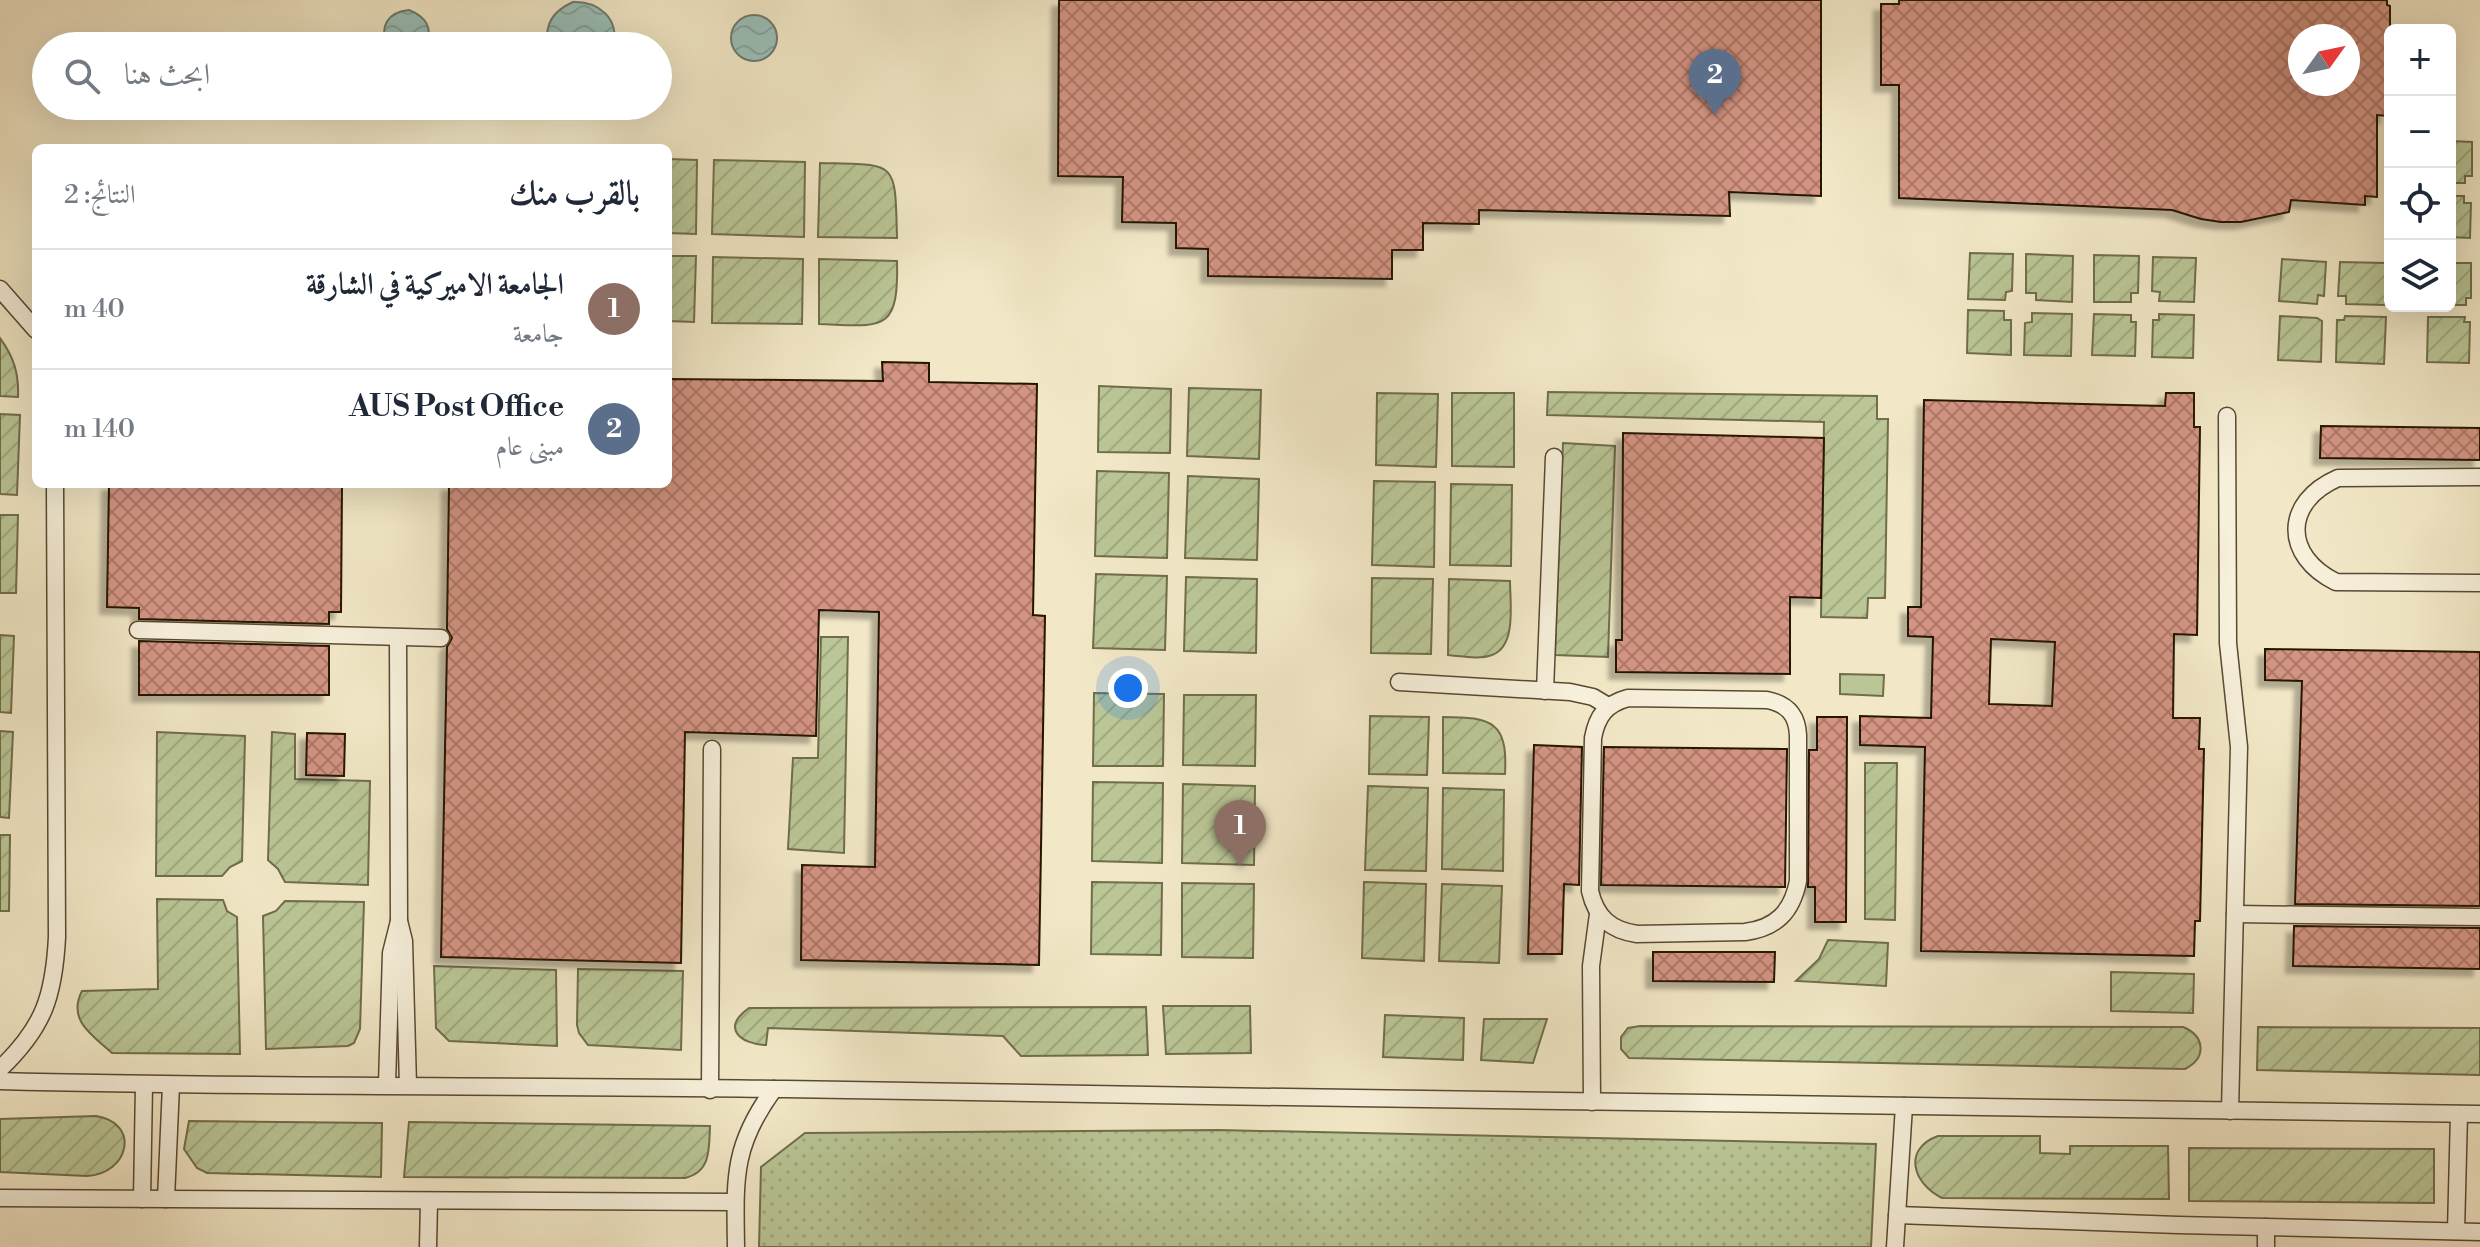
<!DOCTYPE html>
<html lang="ar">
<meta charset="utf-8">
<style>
:root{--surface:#fff;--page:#f2f2f3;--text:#1f2937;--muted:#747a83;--line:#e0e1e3;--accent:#b45309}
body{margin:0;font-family:"Libre Bodoni",Amiri,serif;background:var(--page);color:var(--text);direction:rtl}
.controls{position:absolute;right:24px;top:24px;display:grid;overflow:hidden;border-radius:12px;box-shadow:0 8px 32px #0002}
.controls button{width:72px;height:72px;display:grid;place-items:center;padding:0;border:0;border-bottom:2px solid var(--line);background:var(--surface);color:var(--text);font:40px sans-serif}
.compass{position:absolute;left:2288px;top:24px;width:72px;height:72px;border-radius:50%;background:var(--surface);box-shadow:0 8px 32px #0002;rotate:57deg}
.you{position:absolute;left:1128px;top:688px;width:28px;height:28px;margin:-20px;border:6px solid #fff;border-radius:50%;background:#1a73e8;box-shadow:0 0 0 12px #1a73e833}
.badge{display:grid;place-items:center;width:52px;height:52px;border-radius:50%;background:var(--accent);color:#fff;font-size:26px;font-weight:700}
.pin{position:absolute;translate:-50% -66px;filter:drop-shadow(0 2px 4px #0008)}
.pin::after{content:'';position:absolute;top:42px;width:28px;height:24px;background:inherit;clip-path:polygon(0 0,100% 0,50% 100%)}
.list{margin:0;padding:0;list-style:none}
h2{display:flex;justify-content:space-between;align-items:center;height:104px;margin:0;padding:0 32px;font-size:34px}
h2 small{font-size:26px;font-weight:400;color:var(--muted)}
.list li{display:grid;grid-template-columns:52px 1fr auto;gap:24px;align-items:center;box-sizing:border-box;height:120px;padding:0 32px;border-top:2px solid var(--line)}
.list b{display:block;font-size:30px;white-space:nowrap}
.list p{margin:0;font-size:26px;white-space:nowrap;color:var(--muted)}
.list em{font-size:26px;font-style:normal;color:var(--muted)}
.icon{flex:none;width:44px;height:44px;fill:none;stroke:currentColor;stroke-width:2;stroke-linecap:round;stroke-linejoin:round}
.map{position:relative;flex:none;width:2480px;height:1247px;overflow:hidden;direction:ltr}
.search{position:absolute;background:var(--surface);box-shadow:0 8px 32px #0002;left:32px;top:32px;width:640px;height:88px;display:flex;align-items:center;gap:20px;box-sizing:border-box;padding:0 28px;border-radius:44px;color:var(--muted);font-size:30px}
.panel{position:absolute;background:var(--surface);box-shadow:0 8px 32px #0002;left:32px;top:144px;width:640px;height:344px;border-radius:12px;direction:rtl}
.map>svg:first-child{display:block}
</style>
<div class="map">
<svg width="2480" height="1247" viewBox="0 0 2480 1247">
<defs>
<pattern id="park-dots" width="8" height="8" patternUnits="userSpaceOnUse" patternTransform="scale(2)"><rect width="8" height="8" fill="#bac696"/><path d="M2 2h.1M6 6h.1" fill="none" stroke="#a0a980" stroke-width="1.8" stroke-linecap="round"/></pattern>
<pattern id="garden-furrows" width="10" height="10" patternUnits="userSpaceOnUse" patternTransform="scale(2)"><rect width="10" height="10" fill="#bac696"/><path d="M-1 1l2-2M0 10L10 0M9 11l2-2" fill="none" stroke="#a0a980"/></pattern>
<pattern id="water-waves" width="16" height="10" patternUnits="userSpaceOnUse" patternTransform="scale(2)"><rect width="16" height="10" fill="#9bc0b9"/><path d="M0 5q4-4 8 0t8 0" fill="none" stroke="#85a49d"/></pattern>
<pattern id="building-cross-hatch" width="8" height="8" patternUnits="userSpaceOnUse" patternTransform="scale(2)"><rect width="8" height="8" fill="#d49483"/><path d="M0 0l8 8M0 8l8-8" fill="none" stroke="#ac7869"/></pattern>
<filter id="shadow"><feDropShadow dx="-7" dy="7" stdDeviation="2" flood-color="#0004"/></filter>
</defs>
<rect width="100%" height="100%" fill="#f2e8c7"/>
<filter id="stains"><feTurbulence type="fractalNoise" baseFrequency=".0025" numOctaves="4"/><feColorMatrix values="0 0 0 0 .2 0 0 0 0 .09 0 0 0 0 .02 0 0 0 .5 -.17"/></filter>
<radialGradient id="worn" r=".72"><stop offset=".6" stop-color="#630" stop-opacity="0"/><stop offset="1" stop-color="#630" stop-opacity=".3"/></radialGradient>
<!-- grass -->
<polygon fill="#bac696" stroke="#706d4b" stroke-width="2" points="1840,674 1884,675 1883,696 1840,694"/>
<!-- park -->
<polygon fill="url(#park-dots)" stroke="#706d4b" stroke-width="2" points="1218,1130 1876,1144 1871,1247 759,1247 761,1167 805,1133"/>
<!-- garden -->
<g fill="url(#garden-furrows)" stroke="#706d4b" stroke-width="2">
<polygon points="2450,141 2472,142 2472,176 2465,176 2465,183 2450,183"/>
<polygon points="668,159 697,160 696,234 668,233"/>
<polygon points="714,160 805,162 804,237 712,234"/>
<path d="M820,163C898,165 895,159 897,238L818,237Z"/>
<polygon points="2450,196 2464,196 2464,203 2471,203 2470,238 2450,237"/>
<polygon points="1970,253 2013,254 2012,291 2006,292 2005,300 1968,299"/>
<polygon points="2026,254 2073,256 2072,302 2036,300 2036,293 2026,293"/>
<polygon points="2094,255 2139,256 2138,293 2131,293 2131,302 2094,302"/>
<polygon points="668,256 696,256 694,322 668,321"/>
<polygon points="713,257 803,259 802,324 712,323"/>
<polygon points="2153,257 2196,258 2194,302 2159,301 2160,292 2152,291"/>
<path d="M819,259L897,261C899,334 882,326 819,324Z"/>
<polygon points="2282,259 2326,262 2324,296 2318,295 2317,304 2279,301"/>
<polygon points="2340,262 2386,263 2385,305 2346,304 2346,296 2338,296"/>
<polygon points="2450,263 2471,263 2471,298 2466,298 2466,305 2450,305"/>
<polygon points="1968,310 2004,311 2004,320 2011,320 2011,355 1967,353"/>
<polygon points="2032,313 2072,314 2071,356 2024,355 2025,323 2032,322"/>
<polygon points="2094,314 2131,315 2131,322 2136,322 2135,356 2092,355"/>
<polygon points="2159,314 2194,315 2193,358 2152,357 2153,320 2159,320"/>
<polygon points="2280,316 2317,318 2322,321 2321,362 2278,360"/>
<polygon points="2345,316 2386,317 2384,364 2336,362 2337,320 2344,320"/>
<polygon points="2428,317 2465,317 2464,322 2470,322 2469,363 2427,362"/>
<path d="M0,338C14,357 19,374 18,397L0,396Z"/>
<polygon points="1099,386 1171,389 1170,453 1098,452"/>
<polygon points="1189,388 1261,390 1259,459 1187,456"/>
<polygon points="1548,392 1877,396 1877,419 1888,419 1885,598 1868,598 1867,618 1821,617 1824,422 1547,415"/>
<polygon points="1377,393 1438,394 1436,467 1376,465"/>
<polygon points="1452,393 1514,393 1514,467 1452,466"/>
<polygon points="0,414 20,415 17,495 0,494"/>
<polygon points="1563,443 1615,446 1608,657 1555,655"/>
<polygon points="1097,471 1169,473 1167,558 1095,556"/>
<polygon points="1188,476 1259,479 1257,560 1185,558"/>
<polygon points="1374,481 1435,482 1434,567 1372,565"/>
<polygon points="1451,484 1512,485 1511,566 1450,565"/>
<polygon points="0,515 18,515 16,593 0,593"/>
<polygon points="1096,574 1167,576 1165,650 1093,648"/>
<polygon points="1186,577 1257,579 1256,653 1184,651"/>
<polygon points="1372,578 1433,579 1431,654 1371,653"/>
<path d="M1449,579L1510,581C1510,602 1517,646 1492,655C1479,660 1461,656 1448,655Z"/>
<polygon points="0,635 14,636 11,713 0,712"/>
<polygon points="821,637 848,637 844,853 788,849 793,758 818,758"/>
<polygon points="1094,693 1164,694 1163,766 1093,766"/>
<polygon points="1184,695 1256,695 1255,766 1183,765"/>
<polygon points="1370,716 1429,717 1427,775 1369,774"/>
<path d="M1443,717C1492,717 1508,722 1505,774L1443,773Z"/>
<polygon points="0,731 13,732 9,818 0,817"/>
<polygon points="157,732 245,736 242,861 230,867 222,876 156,876"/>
<polygon points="272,732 295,734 295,779 370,781 368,885 285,882 278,869 268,860"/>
<polygon points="1865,763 1897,763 1895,920 1865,919"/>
<polygon points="1093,782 1163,783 1162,863 1092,861"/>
<polygon points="1183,784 1255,786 1254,865 1182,863"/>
<polygon points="1368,786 1428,788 1426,871 1365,870"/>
<polygon points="1443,788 1504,790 1503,871 1442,869"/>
<polygon points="0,835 10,835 9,911 0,911"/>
<polygon points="1092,882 1162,883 1161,955 1091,954"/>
<polygon points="1364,882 1426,884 1424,961 1362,958"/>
<polygon points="1182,883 1254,884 1253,958 1182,957"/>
<polygon points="1442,884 1502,886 1499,963 1439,961"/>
<path d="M157,899L223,900L227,911L237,917L240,1054L112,1053C92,1035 67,1020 82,991L158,989Z"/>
<polygon points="285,901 364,902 360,1029 354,1043 348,1046 266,1049 263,916 276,911"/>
<polygon points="1828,940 1888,943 1886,986 1796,981 1819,959"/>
<polygon points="434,966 556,970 557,1046 449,1041 436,1028"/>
<polygon points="578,969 683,971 681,1050 588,1045 579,1033 577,1025"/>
<polygon points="2111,972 2194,974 2193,1013 2111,1011"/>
<polygon points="1163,1006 1250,1006 1251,1053 1166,1054"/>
<path d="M1146,1007L1148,1055L1021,1056L1003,1036L768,1028L766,1045C740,1044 721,1028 749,1008Z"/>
<polygon points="1385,1015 1464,1018 1463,1060 1383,1057"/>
<polygon points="1484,1019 1547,1019 1533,1063 1481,1060"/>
<path d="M1640,1026L2183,1027C2205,1036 2207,1058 2185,1069L1629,1058L1621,1049V1037L1628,1028Z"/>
<polygon points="2258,1027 2480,1028 2480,1075 2257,1070"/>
<path d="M96,1116C141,1123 129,1174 87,1176L0,1172V1119Z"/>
<polygon points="189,1121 382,1123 381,1177 207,1173 197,1168 184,1149"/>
<path d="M409,1122L710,1126C709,1149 711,1172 685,1178L404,1177Z"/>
<path d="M1938,1136H2040V1153L2070,1154V1146H2168L2169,1199L1942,1198C1913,1184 1902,1149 1938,1136Z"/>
<polygon points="2189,1148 2434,1149 2434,1203 2189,1201"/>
</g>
<!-- water -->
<g fill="url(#water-waves)" stroke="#6c7b6f" stroke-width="2">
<path d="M573,2C598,1 620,18 613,46H548C544,24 553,11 573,2Z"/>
<path d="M409,10C426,17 434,28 425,46H387C379,26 388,12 409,10Z"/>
<circle cx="754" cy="38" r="23"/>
</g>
<!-- building -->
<g fill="url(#building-cross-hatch)" stroke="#261400" stroke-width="2" fill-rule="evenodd" filter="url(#shadow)">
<polygon points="1059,0 1821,0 1821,196 1729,192 1730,216 1479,210 1479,224 1423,223 1423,250 1392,250 1392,279 1208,276 1208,249 1176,248 1176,223 1122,222 1123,177 1058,176"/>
<path d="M1899,0H2387V5L2390,6V104L2387,105V116L2377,115V197L2365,196V205L2291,200L2289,212L2241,222H2221L2201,219L2172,210L1899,198V85H1881V4H1899ZM2300,36H2348V84H2300Z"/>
<polygon points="882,362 929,363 929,382 1037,384 1033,615 1045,616 1039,965 801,960 802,865 875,867 879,612 819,610 816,736 685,732 681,963 441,957 447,647 452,638 447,629 449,484 668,484 668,379 883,381"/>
<path d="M2166,393H2194V427H2200L2197,635L2174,634L2173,718H2200L2199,749H2204L2200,921H2195L2194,956L1921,951L1925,747L1860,745V716L1931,718L1933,637L1908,636V607H1921L1924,400L2165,406ZM1991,639L2055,642L2052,706L1989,704Z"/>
<polygon points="2321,426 2480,428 2480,460 2320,458"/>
<polygon points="1623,433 1824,438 1821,598 1790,597 1790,674 1616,672 1616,640 1622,640"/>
<polygon points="109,484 342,484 341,612 329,612 329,624 139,619 139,608 107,607"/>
<polygon points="139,641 329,646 329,695 139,695"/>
<polygon points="2265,649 2480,652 2480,906 2295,904 2302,681 2265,680"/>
<polygon points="1817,717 1847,717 1846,922 1815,922 1815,887 1808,887 1809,750 1817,750"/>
<polygon points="307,733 345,734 344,776 306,775"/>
<polygon points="1534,745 1582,747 1579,885 1564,884 1562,954 1528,954"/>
<polygon points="1604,747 1787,749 1785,887 1601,885"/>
<polygon points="2294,926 2480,928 2480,969 2293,966"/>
<polygon points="1653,952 1775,952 1774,982 1653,981"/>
</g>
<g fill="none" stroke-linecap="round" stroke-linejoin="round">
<defs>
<g id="service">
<polyline points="0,289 36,330"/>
<polyline points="2227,416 2228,643 2239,747 2230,1111"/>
<path d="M2480,477L2338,478C2283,502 2283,556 2336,582L2480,583"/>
<polyline points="138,630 441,638"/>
<polyline points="398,638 399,921 404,941 408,1085"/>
<polyline points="1399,682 1570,692 1593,697 1608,706"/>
<polyline points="1545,691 1554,457"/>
<path d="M1628,698L1767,700C1787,704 1797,714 1798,735V881C1792,912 1776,928 1745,932L1637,934C1610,930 1596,917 1590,891L1593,738C1597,716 1606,704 1628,698Z"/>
<polyline points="2235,914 2480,917"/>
<path d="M0,1069C44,1027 54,996 57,937L55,484"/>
<path d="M0,1081C262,1088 523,1085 785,1089C1350,1098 1915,1109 2480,1114"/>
<polyline points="387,1084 391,953 399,921"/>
<polyline points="710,1090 712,749"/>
<polyline points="1592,1102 1591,966 1598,914"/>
<polyline points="0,1198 735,1202"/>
<polyline points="142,1199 144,1085"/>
<polyline points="166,1199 171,1085"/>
<polyline points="1897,1215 2178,1225 2480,1232"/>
<polyline points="2456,1231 2459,1114"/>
<polyline points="428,1247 429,1202"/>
<path d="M736,1247C735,1179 732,1146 774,1089"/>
<polyline points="1895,1247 1904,1106"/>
<polyline points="2266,1247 2266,1227"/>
</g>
</defs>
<!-- service casing -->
<use href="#service" stroke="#594932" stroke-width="19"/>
<!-- service -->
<use href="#service" stroke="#f7f0db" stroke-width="16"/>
</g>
<rect width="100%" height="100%" filter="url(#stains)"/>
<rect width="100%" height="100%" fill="url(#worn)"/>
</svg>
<div class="controls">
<button>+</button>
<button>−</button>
<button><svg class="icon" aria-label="locate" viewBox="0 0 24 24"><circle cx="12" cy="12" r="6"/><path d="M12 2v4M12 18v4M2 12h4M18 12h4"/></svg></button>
<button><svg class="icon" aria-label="layers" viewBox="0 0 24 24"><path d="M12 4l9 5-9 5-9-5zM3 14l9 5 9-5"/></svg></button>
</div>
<svg class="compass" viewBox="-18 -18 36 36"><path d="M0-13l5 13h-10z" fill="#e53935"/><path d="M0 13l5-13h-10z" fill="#747a83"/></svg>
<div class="you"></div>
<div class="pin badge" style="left:1240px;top:866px;background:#8d6e63">1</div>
<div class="pin badge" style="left:1715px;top:115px;background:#5c6f8a">2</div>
<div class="search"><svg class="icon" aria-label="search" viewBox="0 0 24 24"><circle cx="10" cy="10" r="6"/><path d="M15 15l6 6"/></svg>ابحث هنا</div>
<section class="panel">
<h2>بالقرب منك<small>النتائج: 2</small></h2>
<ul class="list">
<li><span class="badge" style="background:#8d6e63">1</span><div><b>الجامعة الاميركية في الشارقة</b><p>جامعة</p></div><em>40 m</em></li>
<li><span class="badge" style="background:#5c6f8a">2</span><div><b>AUS Post Office</b><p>مبنى عام</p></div><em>140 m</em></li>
</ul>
</section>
</div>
